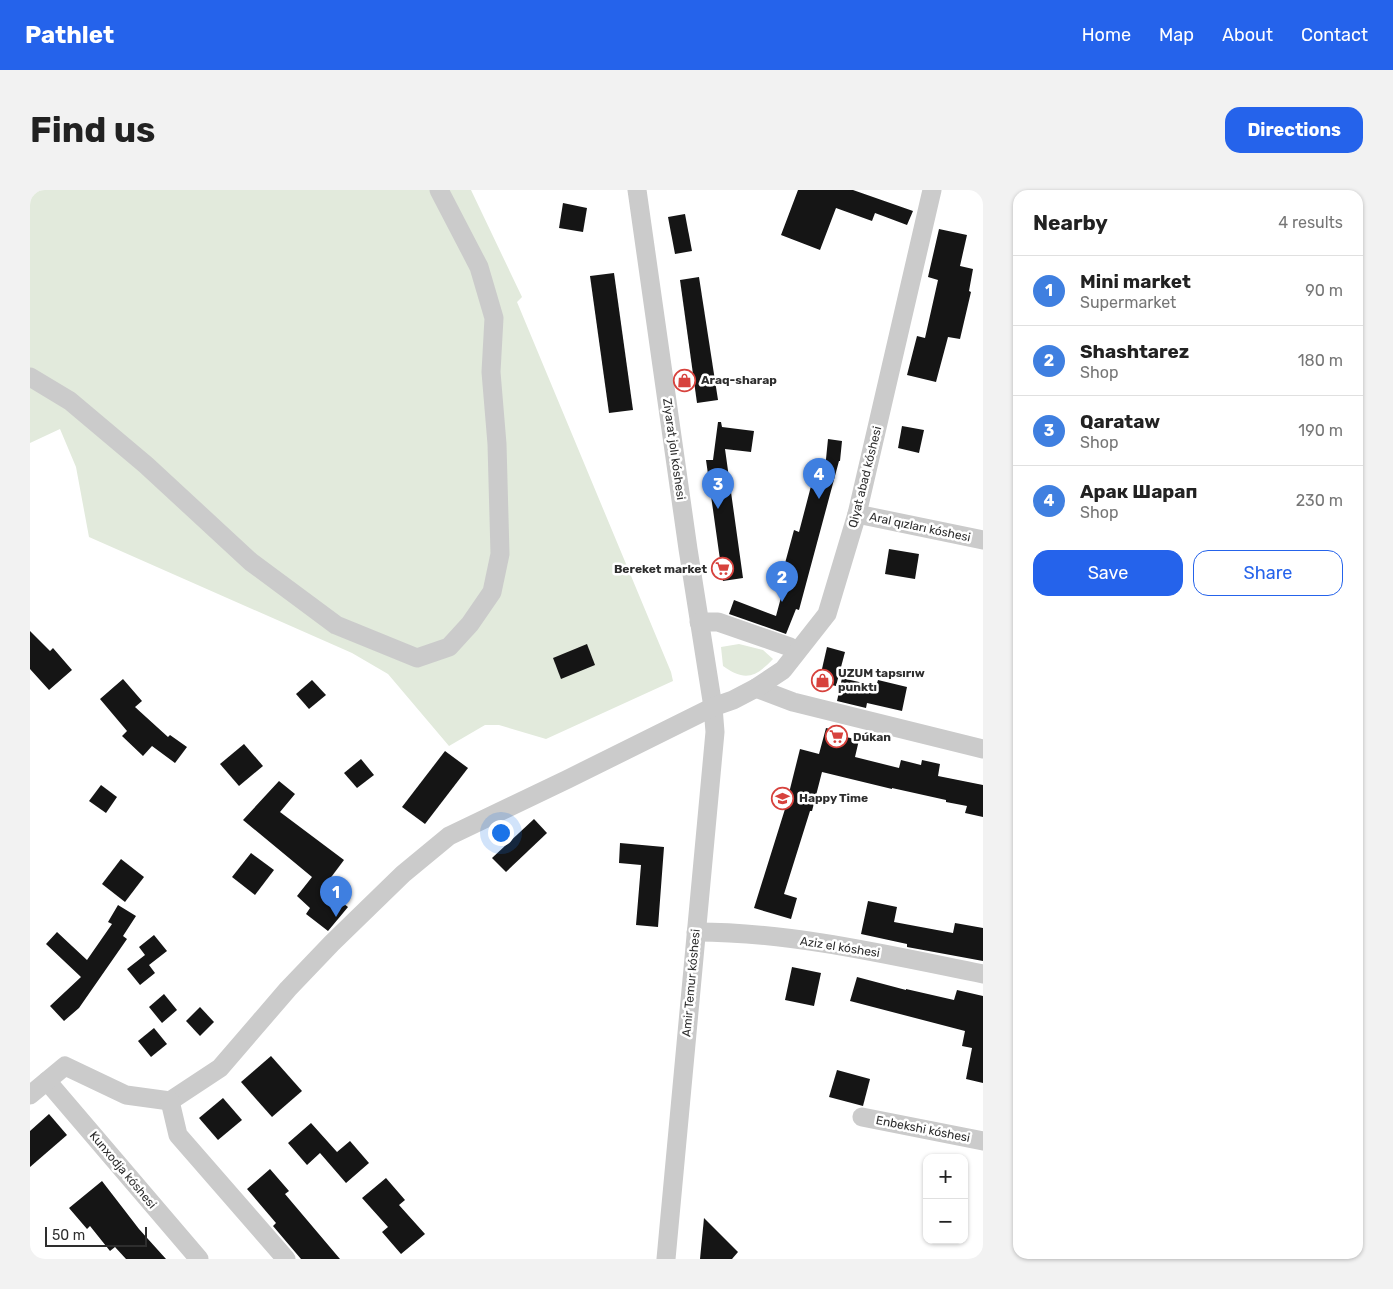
<!DOCTYPE html>
<meta charset="utf-8">
<style>
:root{--surface:#fff;--page:#f2f2f2;--text:#222;--muted:#767676;--line:#e0e0e0;--accent:#2563eb}
body{margin:0;font-family:Rubik,sans-serif;background:var(--page);color:var(--text)}
.controls{position:absolute;right:15px;bottom:15px;display:grid;overflow:hidden;border-radius:10px;box-shadow:0 1px 4px #0004}
.controls button{width:45px;height:45px;display:grid;place-items:center;padding:0;border:0;border-bottom:1px solid var(--line);background:var(--surface);color:var(--text);font:25px sans-serif}
.scale{position:absolute;left:15px;bottom:12px;width:102px;box-sizing:border-box;padding-left:5px;border:2px solid #2e2e2e;border-top:0;font-size:14px;line-height:18px;white-space:nowrap;color:#2e2e2e;-webkit-text-stroke:4px #fff;paint-order:stroke}
.you{position:absolute;left:470px;top:642px;width:18px;height:18px;margin:-12px;border:4px solid #fff;border-radius:50%;background:#1a73e8;box-shadow:0 0 0 8px #1a73e833}
.badge{display:grid;place-items:center;width:32px;height:32px;border-radius:50%;background:var(--accent);color:#fff;font-size:16px;font-weight:700}
.pin{position:absolute;translate:-50% -41px;filter:drop-shadow(0 1px 2px #0008)}
.pin::after{content:'';position:absolute;top:26px;width:18px;height:15px;background:inherit;clip-path:polygon(0 0,100% 0,50% 100%)}
.list{margin:0;padding:0;list-style:none}
h2{display:flex;justify-content:space-between;align-items:center;height:65px;margin:0;padding:0 20px;font-size:21px}
h2 small{font-size:16px;font-weight:400;color:var(--muted)}
.list li{display:grid;grid-template-columns:32px 1fr auto;gap:15px;align-items:center;box-sizing:border-box;height:70px;padding:0 20px;border-top:1px solid var(--line)}
.list b{display:block;font-size:19px;white-space:nowrap}
.list p{margin:0;font-size:16px;white-space:nowrap;color:var(--muted)}
.list em{font-size:16px;font-style:normal;color:var(--muted)}
.actions{display:flex;gap:10px;padding:15px 20px}
.actions a{flex:1;padding:11px 0;border:1px solid var(--accent);border-radius:15px;text-align:center;font-size:18px;color:var(--accent)}
.actions .main{background:var(--accent);color:#fff}
.map{position:relative;flex:none;width:953px;height:1069px;overflow:hidden;border-radius:15px}
header{display:flex;align-items:center;gap:30px;box-sizing:border-box;height:70px;padding:0 25px;background:var(--accent);color:#fff}
header strong{font-size:24px}
nav{display:flex;gap:28px;margin-inline-start:auto;font-size:18px}
.intro{display:flex;align-items:center;justify-content:space-between;box-sizing:border-box;height:120px;padding:0 30px}
h1{margin:0;font-size:35px}
.button{padding:12px 22px;border-radius:15px;background:var(--accent);color:#fff;font-size:18px;font-weight:700}
main{display:flex;gap:30px;padding:0 30px}
aside{flex:1;background:var(--surface);border-radius:15px;box-shadow:0 1px 4px #0004}
.map>svg:first-child{display:block}
</style>
<header>
<strong>Pathlet</strong>
<nav><a>Home</a><a>Map</a><a>About</a><a>Contact</a></nav>
</header>
<div class="intro"><h1>Find us</h1><a class="button">Directions</a></div>
<main>
<div class="map">
<svg width="953" height="1069" viewBox="0 0 953 1069">
<rect width="100%" height="100%" fill="#fff"/>
<!-- green -->
<g fill="#e2eadc">
<polygon points="0,0 441,0 492,107 487,112 641,482 643,491 516,549 469,535 455,535 419,556 358,484 322,463 59,347 46,277 30,239 0,253"/>
<path d="M709,454L733,460L743,469C726,487 715,492 693,476L691,457Z"/>
</g>
<!-- building -->
<g fill="#151515">
<polygon points="768,0 823,0 883,21 877,35 845,23 842,31 806,18 790,60 751,45"/>
<polygon points="533,13 557,18 553,42 529,38"/>
<polygon points="655,24 662,61 645,64 638,27"/>
<polygon points="909,39 937,45 930,76 943,79 939,101 941,102 930,149 918,147 906,192 877,185 887,146 895,148 908,90 898,87"/>
<polygon points="584,83 603,220 579,223 560,86"/>
<polygon points="669,87 688,210 667,213 650,90"/>
<polygon points="688,232 691,232 692,237 724,241 721,262 695,259 713,388 693,391 676,270 683,270"/>
<polygon points="872,236 894,240 889,263 868,258"/>
<polygon points="798,249 812,251 810,271 809,271 769,420 766,419 756,444 699,424 704,410 746,426 753,400 748,399 764,340 769,342 786,277 795,279"/>
<polygon points="859,359 889,364 885,389 855,384"/>
<polygon points="0,441 20,461 23,458 42,480 19,500 0,479"/>
<polygon points="557,454 565,475 531,489 523,468"/>
<polygon points="797,457 815,462 806,496 789,492"/>
<polygon points="812,488 846,496 848,490 877,497 872,521 837,513 836,518 807,511"/>
<polygon points="93,489 112,511 105,517 138,547 140,545 157,557 145,573 122,556 113,566 92,546 97,541 70,509"/>
<polygon points="282,490 296,505 279,519 266,504"/>
<polygon points="796,538 817,543 816,547 829,550 825,567 869,578 871,570 891,575 892,570 910,574 908,586 953,595 953,627 935,623 937,616 916,612 916,610 862,598 862,599 792,582 782,621 780,621 754,704 767,708 761,729 724,718 755,619 770,559 789,564"/>
<polygon points="214,554 233,576 209,596 190,574"/>
<polygon points="415,561 438,578 395,634 372,617"/>
<polygon points="331,569 344,585 327,598 314,583"/>
<polygon points="249,591 265,604 250,622 314,670 293,698 318,717 298,741 276,724 280,718 267,706 282,687 213,630"/>
<polygon points="71,595 87,607 76,623 59,611"/>
<polygon points="504,629 517,643 476,682 462,668"/>
<polygon points="590,653 634,657 628,737 606,735 611,675 589,673"/>
<polygon points="221,663 244,680 225,705 202,687"/>
<polygon points="91,669 114,687 95,712 72,694"/>
<polygon points="838,711 867,717 864,732 923,743 925,733 953,738 953,771 877,757 877,754 831,744"/>
<polygon points="88,715 106,726 93,746 97,749 49,818 34,831 20,816 51,787 16,754 27,742 57,770 82,734 78,732"/>
<polygon points="124,745 137,761 119,775 125,783 110,795 97,779 115,765 109,757"/>
<polygon points="762,777 791,783 784,816 755,810"/>
<polygon points="827,787 876,800 876,799 924,810 927,800 953,806 953,893 936,889 942,858 932,856 935,841 820,811"/>
<polygon points="134,804 147,820 132,833 119,817"/>
<polygon points="170,817 184,832 170,846 156,831"/>
<polygon points="124,838 137,854 121,867 108,851"/>
<polygon points="241,866 272,901 242,927 211,892"/>
<polygon points="807,880 840,889 833,916 799,907"/>
<polygon points="193,908 212,930 188,950 169,928"/>
<polygon points="19,924 37,945 0,977 0,941"/>
<polygon points="281,933 307,962 320,951 339,973 316,993 290,963 277,975 258,953"/>
<polygon points="240,979 259,1001 255,1004 310,1069 271,1069 243,1036 246,1033 217,999"/>
<polygon points="356,988 375,1010 369,1015 395,1044 371,1064 352,1042 358,1037 332,1008"/>
<polygon points="72,991 109,1039 136,1069 96,1069 85,1057 80,1061 60,1036 57,1039 39,1018"/>
<polygon points="674,1028 708,1062 702,1069 670,1069"/>
</g>
<g fill="none" stroke-linecap="round" stroke-linejoin="round">
<!-- minor -->
<g stroke="#cbcbcb" stroke-width="19">
<polyline points="607,0 658,359 683,517 685,542 636,1069"/>
<polyline points="0,187 40,211 116,275 221,372 306,435 387,468 419,457 440,434 462,402 470,364 467,254 461,182 464,128 449,77 409,0"/>
<polyline points="827,324 953,350"/>
<polyline points="669,432 688,432 760,457"/>
<polyline points="726,498 763,512 953,559"/>
<path d="M666,742C762,742 859,765 953,784"/>
<polyline points="17,891 169,1069"/>
<polyline points="0,905 35,876 96,905 140,911 190,878 258,799 302,753 373,684 419,646 538,589 683,517 703,510 726,498 753,480 797,424 827,324 902,0"/>
<polyline points="140,911 148,945 256,1069"/>
<polyline points="832,927 953,951"/>
</g>
</g>
<!-- icons -->
<defs>
<symbol id="shop-ring" viewBox="-11 -11 22 22"><circle r="9.5" fill="#fff" stroke="#d7423d" stroke-width="1.5"/><path d="M-5-2.5h2.3a2.7 3.5 0 0 1 5.4 0H5L5.5 6h-11ZM-1.5-2.5h3a1.5 2.3 0 0 0-3 0Z" fill="#d7423d"/></symbol>
<symbol id="supermarket-ring" viewBox="-11 -11 22 22"><circle r="9.5" fill="#fff" stroke="#d7423d" stroke-width="1.5"/><path d="M-6-5.5h2.5l.6 2H6L4.5 2H-2.5L-4.4-4H-6ZM-1.5 3.2a1.3 1.3 0 1 0 .1 0ZM3 3.2a1.3 1.3 0 1 0 .1 0Z" fill="#d7423d"/></symbol>
<symbol id="school-ring" viewBox="-11 -11 22 22"><circle r="9.5" fill="#fff" stroke="#d7423d" stroke-width="1.5"/><path d="M0-5L7-2L0 1L-7-2ZM-4 1L0 2.5L4 1V4Q0 6-4 4Z" fill="#d7423d"/></symbol>
</defs>
<g fill-rule="evenodd">
<use href="#shop-ring" x="642" y="178" width="25" height="25"/>
<use href="#supermarket-ring" x="680" y="366" width="25" height="25"/>
<use href="#shop-ring" x="780" y="478" width="25" height="25"/>
<use href="#supermarket-ring" x="794" y="534" width="25" height="25"/>
<use href="#school-ring" x="740" y="596" width="25" height="25"/>
</g>
<g text-anchor="middle" dominant-baseline="central" stroke-width="5" stroke-linejoin="round" paint-order="stroke">
<!-- poi labels -->
<g font-size="12" font-weight="bold" fill="#2e2e2e" stroke="#fff" text-anchor="start">
<text x="671" y="190">Araq-sharap</text>
<text x="677" y="379" text-anchor="end">Bereket market</text>
<text x="808" y="483">UZUM tapsırıw<tspan x="808" dy="14">punktı</tspan></text>
<text x="823" y="547">Dúkan</text>
<text x="769" y="608">Happy Time</text>
</g>
<!-- street labels -->
<g font-size="12" fill="#2e2e2e" stroke="#fff">
<text transform="translate(644 259) rotate(82)">Ziyarat jolı kóshesi</text>
<text transform="translate(835 287) rotate(-76)">Qiyat abad kóshesi</text>
<text transform="translate(890 337) rotate(12)">Aral qızları kóshesi</text>
<text transform="translate(810 757) rotate(9)">Aziz el kóshesi</text>
<text transform="translate(661 793) rotate(-85)">Amir Temur kóshesi</text>
<text transform="translate(893 939) rotate(11)">Enbekshi kóshesi</text>
<text transform="translate(93 980) rotate(50)">Kunxodja kóshesi</text>
</g>
</g>
</svg>
<div class="controls">
<button>+</button>
<button>−</button>
</div>
<div class="scale">50 m</div>
<div class="you"></div>
<div class="pin badge" style="left:306px;top:727px;background:#3f7fe0">1</div>
<div class="pin badge" style="left:752px;top:412px;background:#3f7fe0">2</div>
<div class="pin badge" style="left:688px;top:319px;background:#3f7fe0">3</div>
<div class="pin badge" style="left:789px;top:309px;background:#3f7fe0">4</div>
</div>
<aside>
<h2>Nearby<small>4 results</small></h2>
<ul class="list">
<li><span class="badge" style="background:#3f7fe0">1</span><div><b>Mini market</b><p>Supermarket</p></div><em>90 m</em></li>
<li><span class="badge" style="background:#3f7fe0">2</span><div><b>Shashtarez</b><p>Shop</p></div><em>180 m</em></li>
<li><span class="badge" style="background:#3f7fe0">3</span><div><b>Qarataw</b><p>Shop</p></div><em>190 m</em></li>
<li><span class="badge" style="background:#3f7fe0">4</span><div><b>Арак Шарап</b><p>Shop</p></div><em>230 m</em></li>
</ul>
<div class="actions"><a class="main">Save</a><a>Share</a></div>
</aside>
</main>
